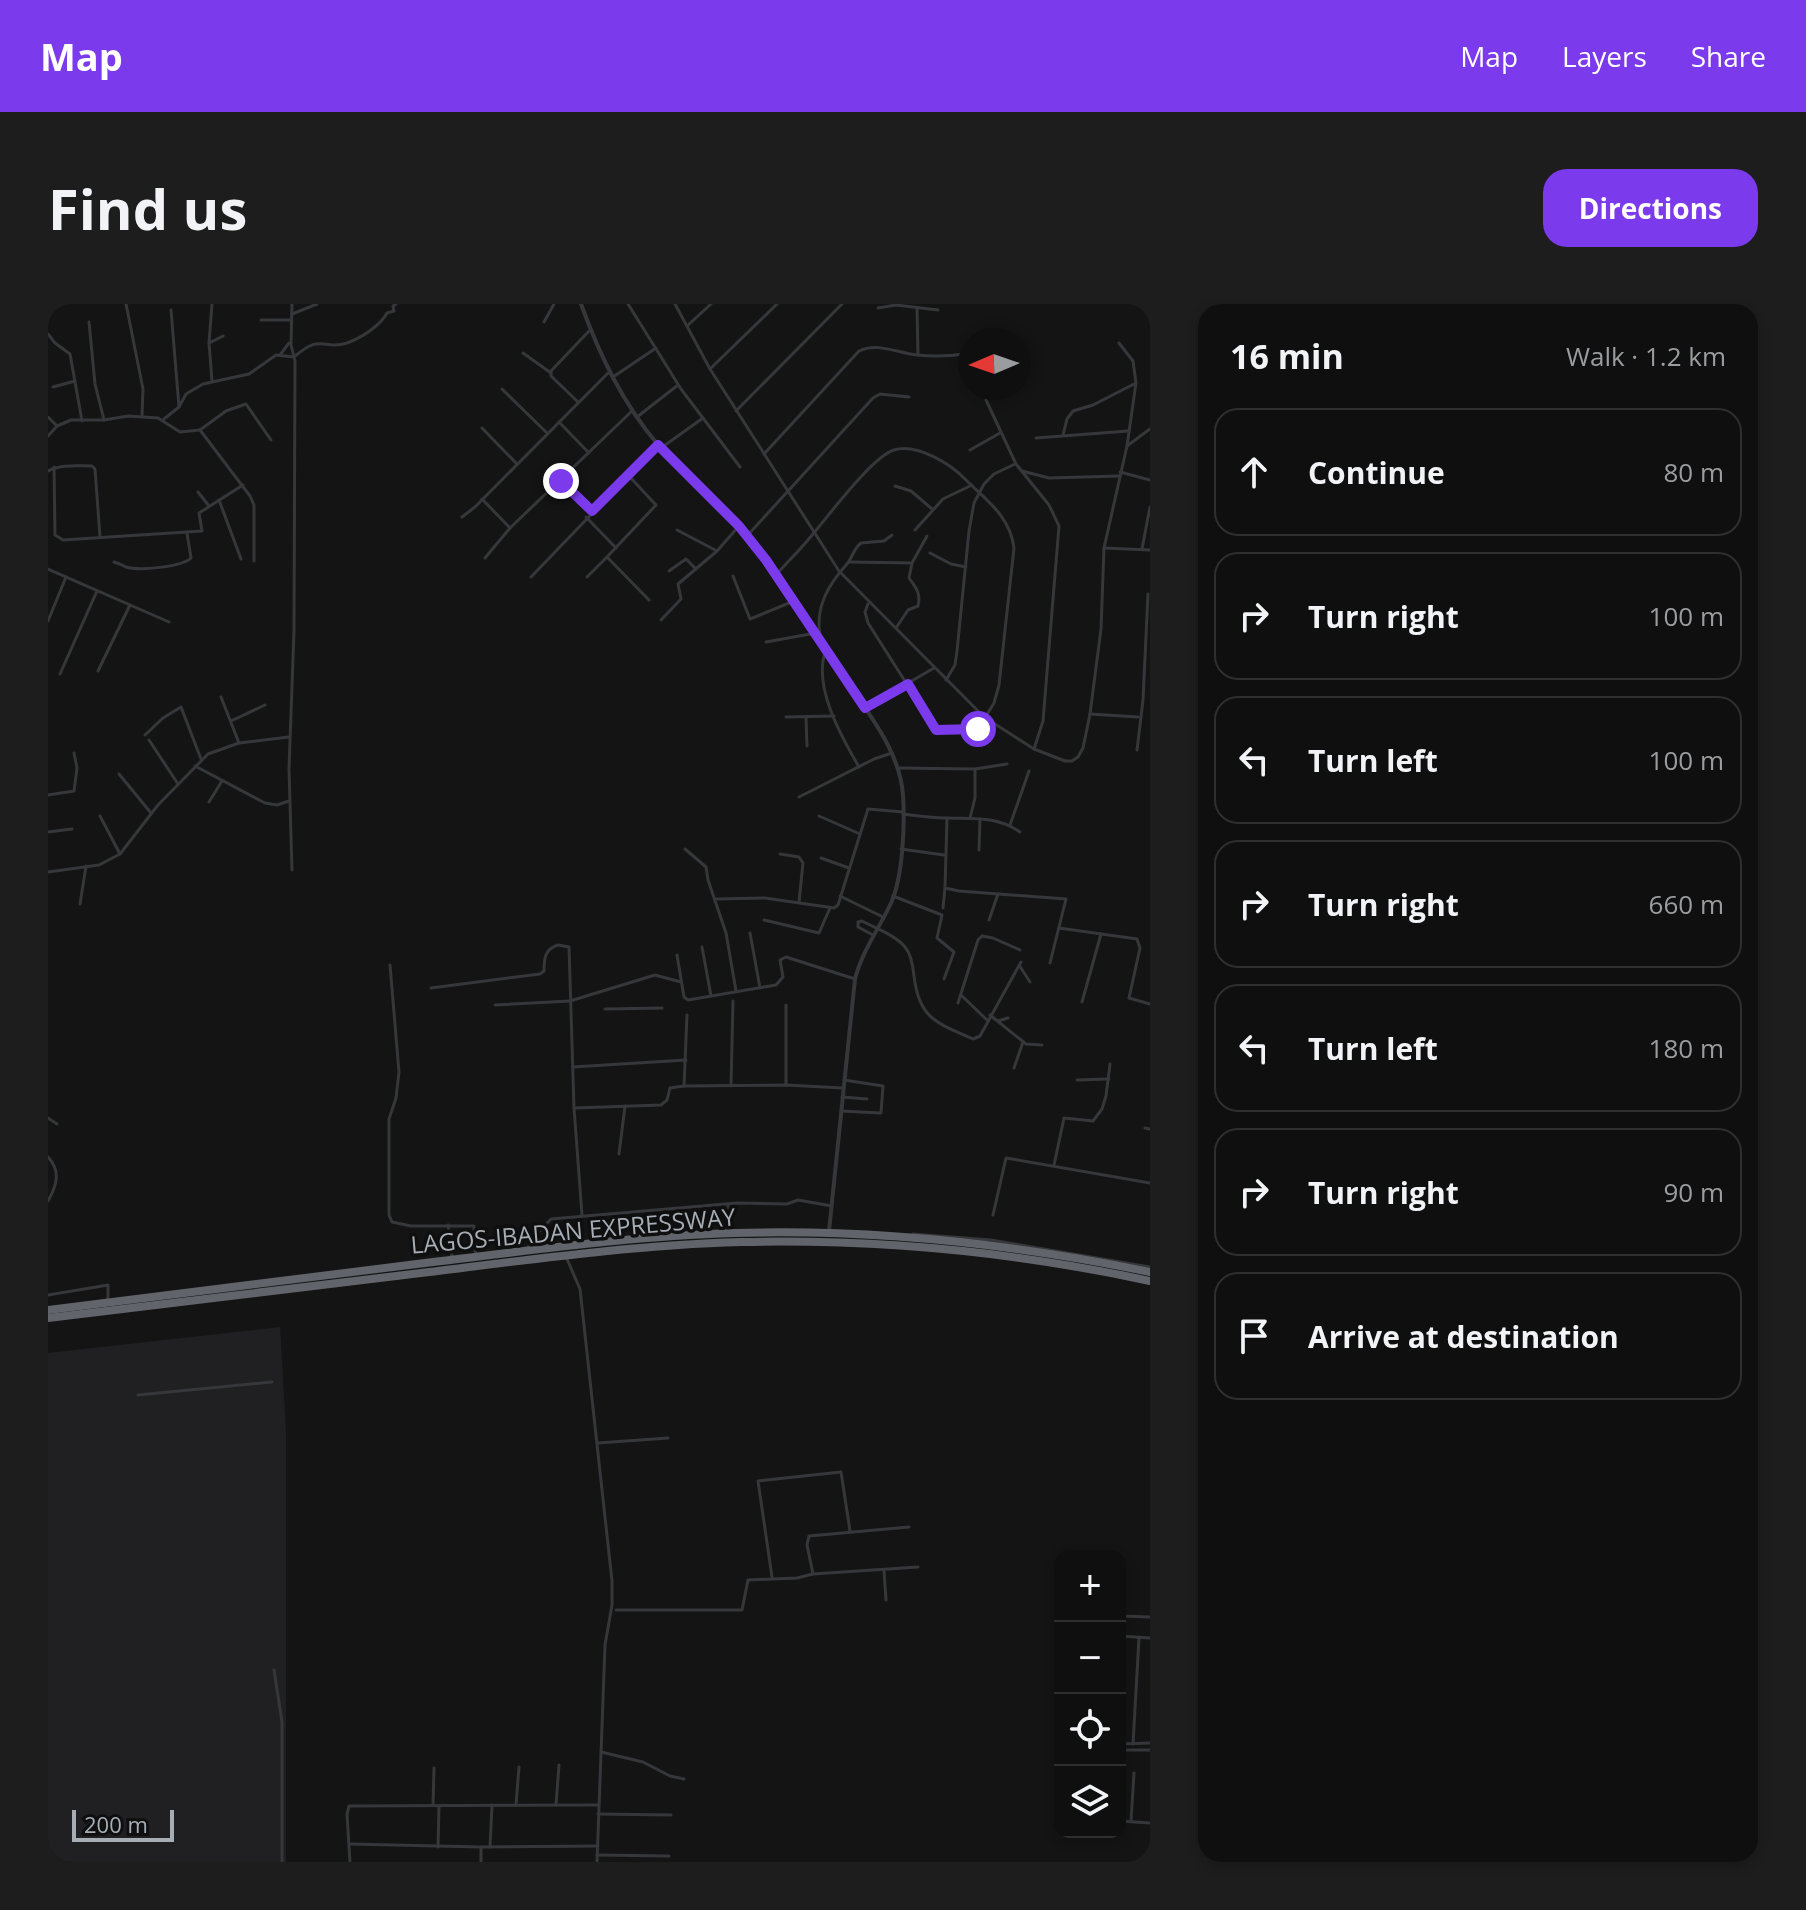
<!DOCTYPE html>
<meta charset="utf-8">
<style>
:root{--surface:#0f0f10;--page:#1d1d1e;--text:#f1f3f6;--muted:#9b9c9f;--line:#2f2f30;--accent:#7c3aed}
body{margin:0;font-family:"Open Sans",sans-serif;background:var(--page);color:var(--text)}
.controls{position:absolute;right:24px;bottom:24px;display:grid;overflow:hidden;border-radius:16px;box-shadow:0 4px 12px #0003}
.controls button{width:72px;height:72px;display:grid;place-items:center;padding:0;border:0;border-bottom:2px solid var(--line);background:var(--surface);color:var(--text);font:40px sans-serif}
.compass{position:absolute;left:910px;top:24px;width:72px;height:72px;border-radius:50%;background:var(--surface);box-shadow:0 4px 12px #0003;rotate:268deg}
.scale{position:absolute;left:24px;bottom:20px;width:102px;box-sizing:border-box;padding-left:8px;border:4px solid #a6adb5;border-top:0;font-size:22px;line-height:28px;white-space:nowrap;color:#a6adb5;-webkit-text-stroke:6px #0f0f10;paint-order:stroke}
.stop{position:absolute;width:24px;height:24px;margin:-18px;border:6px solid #7c3aed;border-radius:50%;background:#fff}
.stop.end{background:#7c3aed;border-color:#fff;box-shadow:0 2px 8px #0008}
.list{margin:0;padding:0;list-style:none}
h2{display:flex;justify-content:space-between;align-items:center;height:104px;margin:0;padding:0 32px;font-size:34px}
h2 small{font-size:26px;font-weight:400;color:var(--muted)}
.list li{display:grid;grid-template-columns:52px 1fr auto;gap:24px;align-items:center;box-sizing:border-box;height:128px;margin:0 16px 16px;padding:0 16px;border:2px solid var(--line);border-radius:24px}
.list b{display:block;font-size:30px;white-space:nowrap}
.list em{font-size:26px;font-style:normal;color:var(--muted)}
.icon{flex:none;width:44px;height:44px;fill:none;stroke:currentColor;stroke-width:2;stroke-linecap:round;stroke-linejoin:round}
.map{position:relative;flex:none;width:1102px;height:1558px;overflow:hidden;border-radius:24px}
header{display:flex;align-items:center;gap:48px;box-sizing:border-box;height:112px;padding:0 40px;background:var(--accent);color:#fff}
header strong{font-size:38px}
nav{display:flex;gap:44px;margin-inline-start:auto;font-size:28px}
.intro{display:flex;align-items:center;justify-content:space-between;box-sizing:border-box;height:192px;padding:0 48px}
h1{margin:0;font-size:56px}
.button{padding:20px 36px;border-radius:24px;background:var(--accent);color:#fff;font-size:28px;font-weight:700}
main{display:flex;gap:48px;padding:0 48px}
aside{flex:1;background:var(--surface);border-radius:24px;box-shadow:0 4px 12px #0003}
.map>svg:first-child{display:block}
</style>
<header>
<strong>Map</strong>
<nav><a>Map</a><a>Layers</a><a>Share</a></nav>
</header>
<div class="intro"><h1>Find us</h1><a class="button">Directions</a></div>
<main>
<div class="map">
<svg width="1102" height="1558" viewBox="0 0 1102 1558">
<rect width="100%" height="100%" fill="#141415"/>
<!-- built -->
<polygon fill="#202022" points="232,1023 238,1129 238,1558 0,1558 0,1049"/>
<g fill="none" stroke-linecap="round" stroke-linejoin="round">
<!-- minor -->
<g stroke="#35373a" stroke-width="3">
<polyline points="78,0 95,85 94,112"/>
<polyline points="164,0 161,39 164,77"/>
<polyline points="580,0 633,85 692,163"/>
<polyline points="627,0 662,65 791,267 936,413 986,445 1017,457 1024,457 1030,453 1035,444 1042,410 1053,325 1056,244 1079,142 1088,79 1085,57 1071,39"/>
<polyline points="830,4 848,1 890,6"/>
<polyline points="869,4 870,51"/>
<polyline points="123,6 131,103"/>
<polyline points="244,10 269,0"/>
<polyline points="213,16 242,16"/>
<polyline points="41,18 47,80 56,116"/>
<polyline points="496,18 506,0"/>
<polyline points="639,22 663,0"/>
<polyline points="0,30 7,39 22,50 34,117"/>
<polyline points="161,39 175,32"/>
<polyline points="475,49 503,69"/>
<polyline points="232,51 241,39"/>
<polyline points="662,65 729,0"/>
<polyline points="565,73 608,44"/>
<polyline points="5,83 27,77"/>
<polyline points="454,85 499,129"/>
<polyline points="938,96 968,160 1001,201 1011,222 995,417 986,445"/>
<polyline points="530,98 503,72 503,67 542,26"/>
<polyline points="688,107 794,0"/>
<polyline points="0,113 9,122"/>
<polyline points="589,113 630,81"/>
<path d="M116,115L131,103L138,90L155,80L201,70L228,51L246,53C275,28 274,47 299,39C313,34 332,22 339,9L346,7L345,2L348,0"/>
<polyline points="511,118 541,149"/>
<polyline points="434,124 469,160"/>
<polyline points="1015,131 1019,115 1025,107 1045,101 1088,79"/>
<polyline points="0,132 9,122 23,116 56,116 80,112 110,114 132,128 152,126"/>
<polyline points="988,134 1080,127"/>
<polyline points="1079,142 1102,125"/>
<polyline points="613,144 655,114"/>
<polyline points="922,146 952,129"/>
<path d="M716,150L811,47C830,38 849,49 869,51C887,53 905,52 922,49"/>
<polyline points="6,163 7,231 15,236 154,227 151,209 195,181"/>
<path d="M0,167C12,160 29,162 44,162L47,165L52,233"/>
<polyline points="974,167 1001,174 1071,172"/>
<polyline points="1072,168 1102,176"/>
<polyline points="581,172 608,201 559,253 601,296"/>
<polyline points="513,177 544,207"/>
<polyline points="847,182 863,187 884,205"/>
<polyline points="150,188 161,202"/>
<polyline points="434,195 462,224"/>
<polyline points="171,196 193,255"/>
<polyline points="414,213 427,203 561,68"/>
<polyline points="538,213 568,244"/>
<polyline points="629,226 669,247 691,222"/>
<polyline points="867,226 895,195 924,181"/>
<polyline points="699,232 825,94 832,90 861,93"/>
<polyline points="1056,244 1102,246"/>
<polyline points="1094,245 1102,203"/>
<polyline points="882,249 903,260 918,263"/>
<polyline points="437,254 462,224 584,107"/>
<polyline points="206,257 206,201 202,192 152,126 178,107 198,100 223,136"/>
<path d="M66,258C70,259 74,261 78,263C91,267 134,263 143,254L139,229"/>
<polyline points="802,258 864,259 879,232"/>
<polyline points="0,265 121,318"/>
<polyline points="621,267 638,255 648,265"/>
<path d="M728,271C740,257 754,244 765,230C781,211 825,152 846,146C869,139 903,160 918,176C939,197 962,212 966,244L951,381L946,399L930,425L888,426L820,319L817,308L820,300"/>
<polyline points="685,272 702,315 746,297"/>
<polyline points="483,273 610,141"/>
<polyline points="539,273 559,253"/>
<polyline points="613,316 633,295 630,280 669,247"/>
<polyline points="0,317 18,273"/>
<path d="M848,324L860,306L870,302C873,289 868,284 861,274L864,259"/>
<path d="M772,332C767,303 780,281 799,260C805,253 805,245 813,239L836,237L844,231"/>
<polyline points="718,338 768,329"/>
<path d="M778,346C764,381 793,432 811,463"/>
<polyline points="50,367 82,301"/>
<polyline points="12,370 49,287"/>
<polyline points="898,376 907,361 909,347 921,227 926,199 936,180 946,170 967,160"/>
<polyline points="173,393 191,439"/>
<polyline points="817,404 886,364"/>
<polyline points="1042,410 1090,413"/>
<polyline points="738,413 786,412"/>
<polyline points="758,414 759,442"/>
<polyline points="183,417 217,401"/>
<polyline points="97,431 115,414 133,403 153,455"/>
<polyline points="101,436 130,480"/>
<polyline points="1089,446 1095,396 1100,290"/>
<polyline points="147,462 217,499 229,501 241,497"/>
<polyline points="850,464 927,465 959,460"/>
<polyline points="71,470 103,509"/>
<polyline points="0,491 26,487 29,464 26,449"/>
<polyline points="751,493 826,455 844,449"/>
<polyline points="161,498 174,477"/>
<path d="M855,510C870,512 885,514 899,514C926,515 949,512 972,528"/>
<polyline points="52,512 72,550"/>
<polyline points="771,512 812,530"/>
<polyline points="899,514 897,584 911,587 1018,595 1002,659"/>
<polyline points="922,514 927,494 927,466"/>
<polyline points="962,521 981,467"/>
<polyline points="0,528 24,525"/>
<polyline points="637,545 658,563 660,576 678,629 688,687"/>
<polyline points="853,545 896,551"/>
<polyline points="931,546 932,515"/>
<polyline points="732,550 751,553 755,559 751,598"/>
<polyline points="773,554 801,564"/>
<polyline points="244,566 241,465 246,327 247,57 243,41 244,0"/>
<polyline points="0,568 51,561 72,550 110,501 160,450 191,439 241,433"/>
<polyline points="792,592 835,613"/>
<polyline points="845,592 894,611 889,634 906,648 896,675"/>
<polyline points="668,595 717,594 786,604 790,601 820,505 855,508"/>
<polyline points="32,600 38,562"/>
<polyline points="895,604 897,584"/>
<polyline points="716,616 771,629 782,604"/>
<polyline points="941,616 950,590"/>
<polyline points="1011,624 1089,635 1092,644 1081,694 1102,700"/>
<polyline points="702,629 712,684"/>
<path d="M825,631L810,623V618L814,617C827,624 847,631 857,643C863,650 865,662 866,672C871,715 889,719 925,735L932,732L973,658"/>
<polyline points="654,643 663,692"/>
<polyline points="629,651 636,693 640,696 728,681 735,673 732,656 738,653 807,675"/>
<polyline points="342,661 351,768 348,794 341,815 341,911 344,918 363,922 426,922 426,944 429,952"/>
<polyline points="971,661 982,678"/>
<path d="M383,684L492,670L496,667C496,654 497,645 510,641L521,643L526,804L534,911"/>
<polyline points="913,691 939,716"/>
<polyline points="1034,698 1053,630"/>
<polyline points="910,699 930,636 934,632 945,634 972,646"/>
<polyline points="447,701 522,697 607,671 633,678"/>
<polyline points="557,705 614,704"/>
<polyline points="942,711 978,740 994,741"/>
<polyline points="950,717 960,714"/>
<polyline points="525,763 638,756"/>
<polyline points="966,764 975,738"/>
<polyline points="1029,776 1061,775"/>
<polyline points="738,781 738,701"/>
<polyline points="636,782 639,711"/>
<polyline points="683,782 685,697"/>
<polyline points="794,793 819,795"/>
<polyline points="526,804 613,801 619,796 622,784 636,782 738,781 794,784"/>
<polyline points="793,807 833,809 835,782 796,776"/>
<polyline points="0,814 9,820"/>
<polyline points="1097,824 1102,825"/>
<polyline points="571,850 577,802"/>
<path d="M0,853C13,867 9,881 0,897"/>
<polyline points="1006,861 1016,814 1045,817 1054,805 1058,792 1062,760"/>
<polyline points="680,901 681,929"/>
<polyline points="945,911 958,854 1102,879"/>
<polyline points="400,921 404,953"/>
<polyline points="865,930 943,936 1102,963"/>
<polyline points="480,944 484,935 503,915 689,899 739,900 750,896 784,902"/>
<polyline points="519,955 532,985 564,1277 564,1301 557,1341 549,1558"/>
<polyline points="0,991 60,981 60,996"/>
<polyline points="90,1091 224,1078"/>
<polyline points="550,1139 620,1134"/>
<polyline points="836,1267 838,1296"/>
<polyline points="765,1270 759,1241 761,1232 861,1223"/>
<polyline points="724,1273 710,1177 793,1168 802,1227"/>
<polyline points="568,1306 694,1306 700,1276 749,1274 765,1270 870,1263"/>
<polyline points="1072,1312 1102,1313"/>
<polyline points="1072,1332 1102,1334"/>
<polyline points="226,1366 234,1418 234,1558"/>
<polyline points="1072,1440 1102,1439"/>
<polyline points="1085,1440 1091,1334"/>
<polyline points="1072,1446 1102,1446"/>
<polyline points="553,1448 595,1458 622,1472 636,1475"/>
<polyline points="385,1501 386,1464"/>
<polyline points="468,1501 471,1463"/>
<polyline points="508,1501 511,1461"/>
<polyline points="550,1510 623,1511"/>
<polyline points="1072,1517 1102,1519"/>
<polyline points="1083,1517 1086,1469"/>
<polyline points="302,1540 433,1543 550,1542"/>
<polyline points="390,1543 391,1502"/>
<polyline points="442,1543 444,1501"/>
<polyline points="549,1551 621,1552"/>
<polyline points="302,1558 299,1510 301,1502 550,1501"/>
<polyline points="433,1558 433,1543"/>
</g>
<!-- tertiary -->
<path stroke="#35373a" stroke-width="4" d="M533,0C552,52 575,100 611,142C636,172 668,194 693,224C734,273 769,329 803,383C825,416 852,450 855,491C857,519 855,573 843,599C831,625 814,647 807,675L781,927"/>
<!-- motorway -->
<g stroke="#61656b" stroke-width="8">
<path d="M0,1006C128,990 257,974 385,958C485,946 585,932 687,929C826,925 966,940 1102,968"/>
<path d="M0,1014C124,999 249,984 373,969C479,956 585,941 693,938C830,935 968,948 1102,977"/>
</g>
</g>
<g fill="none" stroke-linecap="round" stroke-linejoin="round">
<!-- route -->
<polyline stroke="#7c3aed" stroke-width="10" points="513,177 544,207 610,141 691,222 718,256 817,404 860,380 888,426 930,425"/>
</g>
<g text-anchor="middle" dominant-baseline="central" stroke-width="7" stroke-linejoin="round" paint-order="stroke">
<!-- street labels -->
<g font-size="24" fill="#a6adb5" stroke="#0f0f10">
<text transform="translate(525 926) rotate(-5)">LAGOS-IBADAN EXPRESSWAY</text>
</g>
</g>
</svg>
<div class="controls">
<button>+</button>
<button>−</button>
<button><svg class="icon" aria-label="locate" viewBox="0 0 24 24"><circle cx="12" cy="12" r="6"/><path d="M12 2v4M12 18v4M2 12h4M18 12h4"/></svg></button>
<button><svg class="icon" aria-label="layers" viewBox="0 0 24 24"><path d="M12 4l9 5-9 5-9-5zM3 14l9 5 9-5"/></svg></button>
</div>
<svg class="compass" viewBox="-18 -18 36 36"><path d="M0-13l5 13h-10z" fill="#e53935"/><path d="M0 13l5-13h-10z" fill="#9b9c9f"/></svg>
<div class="scale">200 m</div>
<div class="stop" style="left:930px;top:425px"></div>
<div class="stop end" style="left:513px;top:177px"></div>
</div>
<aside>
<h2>16 min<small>Walk · 1.2 km</small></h2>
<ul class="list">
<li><svg class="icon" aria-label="ahead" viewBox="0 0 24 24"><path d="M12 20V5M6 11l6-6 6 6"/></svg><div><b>Continue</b></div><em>80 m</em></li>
<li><svg class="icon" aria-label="right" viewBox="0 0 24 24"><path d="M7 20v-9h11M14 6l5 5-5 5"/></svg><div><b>Turn right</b></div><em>100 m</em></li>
<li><svg class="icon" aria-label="left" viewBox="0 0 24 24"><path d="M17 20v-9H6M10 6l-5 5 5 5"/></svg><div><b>Turn left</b></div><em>100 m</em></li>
<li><svg class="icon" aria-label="right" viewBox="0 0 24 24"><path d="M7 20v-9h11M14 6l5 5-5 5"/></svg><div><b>Turn right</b></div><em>660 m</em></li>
<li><svg class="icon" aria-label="left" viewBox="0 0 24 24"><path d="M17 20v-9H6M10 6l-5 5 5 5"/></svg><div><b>Turn left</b></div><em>180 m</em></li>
<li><svg class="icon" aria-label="right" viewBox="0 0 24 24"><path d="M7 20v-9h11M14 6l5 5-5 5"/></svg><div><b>Turn right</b></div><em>90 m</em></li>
<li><svg class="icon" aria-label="arrive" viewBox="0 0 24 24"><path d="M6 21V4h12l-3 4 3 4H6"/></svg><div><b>Arrive at destination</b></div></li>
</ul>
</aside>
</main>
